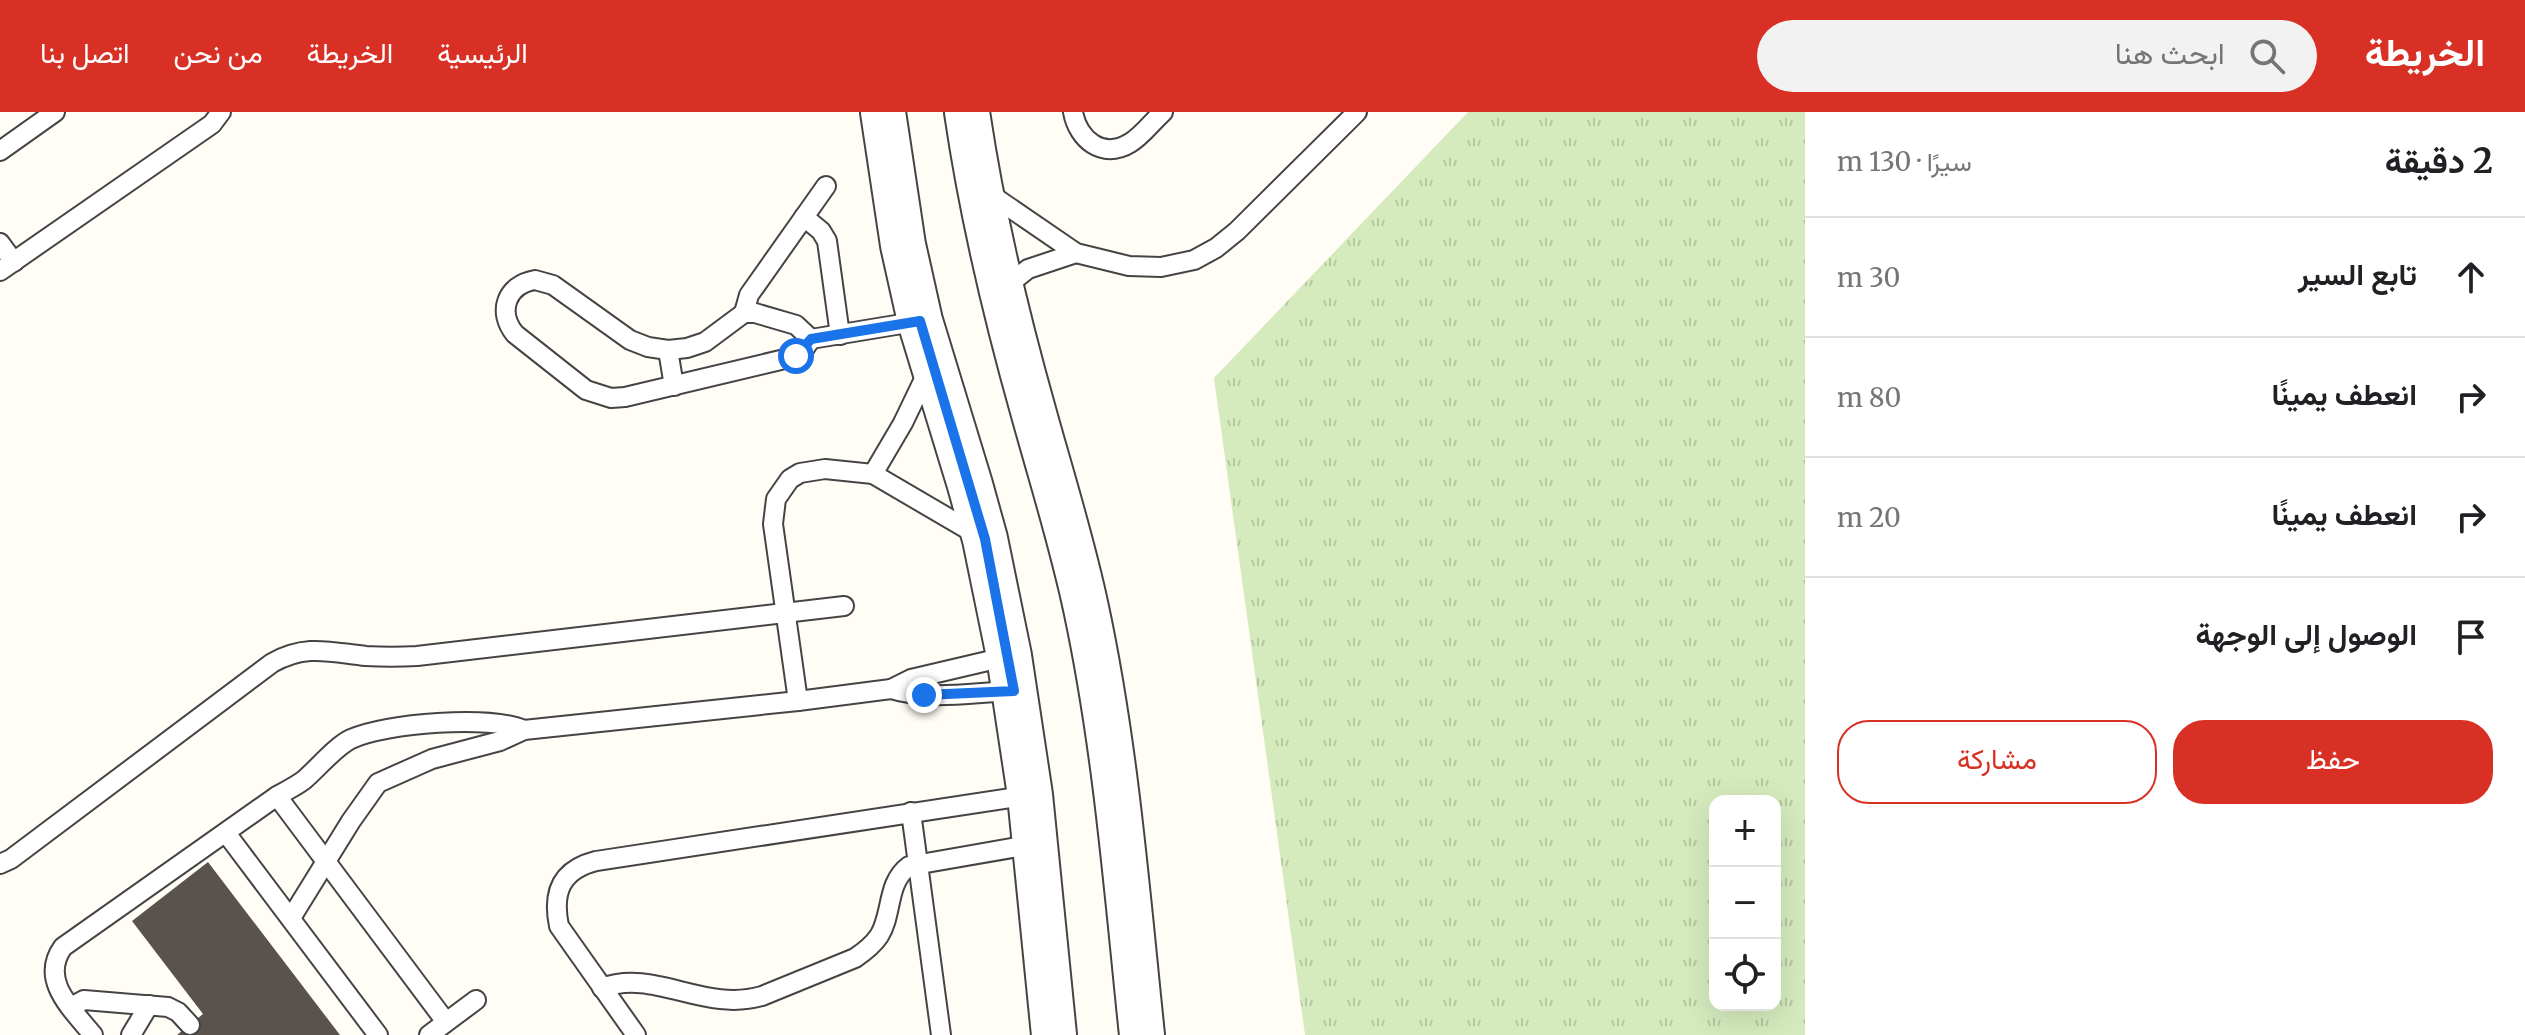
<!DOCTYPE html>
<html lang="ar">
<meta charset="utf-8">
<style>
:root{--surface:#fff;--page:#f2f2f2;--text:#202124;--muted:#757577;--line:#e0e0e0;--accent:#d93025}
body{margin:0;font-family:Merriweather,Vazirmatn,serif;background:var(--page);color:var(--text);direction:rtl}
.controls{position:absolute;right:24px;bottom:24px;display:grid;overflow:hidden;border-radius:16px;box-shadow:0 8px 32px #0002}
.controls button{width:72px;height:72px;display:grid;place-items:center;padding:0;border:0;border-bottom:2px solid var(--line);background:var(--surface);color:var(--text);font:40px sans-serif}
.stop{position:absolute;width:24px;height:24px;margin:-18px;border:6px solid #1a73e8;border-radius:50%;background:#fff}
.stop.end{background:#1a73e8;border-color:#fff;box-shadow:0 2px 8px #0008}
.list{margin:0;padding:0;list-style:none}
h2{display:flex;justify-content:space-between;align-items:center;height:104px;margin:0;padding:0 32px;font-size:34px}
h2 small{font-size:26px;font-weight:400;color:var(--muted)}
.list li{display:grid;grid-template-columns:52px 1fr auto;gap:24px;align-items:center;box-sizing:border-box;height:120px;padding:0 32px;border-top:2px solid var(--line)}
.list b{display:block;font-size:30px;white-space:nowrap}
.list em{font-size:26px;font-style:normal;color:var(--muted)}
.actions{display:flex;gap:16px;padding:24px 32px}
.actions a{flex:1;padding:18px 0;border:2px solid var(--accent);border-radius:32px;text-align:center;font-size:28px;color:var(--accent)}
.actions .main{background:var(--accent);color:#fff}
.icon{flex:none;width:44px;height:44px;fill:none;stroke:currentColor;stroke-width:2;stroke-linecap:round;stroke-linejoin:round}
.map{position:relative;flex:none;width:1805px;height:923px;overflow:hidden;direction:ltr}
header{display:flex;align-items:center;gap:48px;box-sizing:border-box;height:112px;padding:0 40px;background:var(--accent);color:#fff}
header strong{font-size:38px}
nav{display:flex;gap:44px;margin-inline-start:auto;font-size:28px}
.search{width:560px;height:72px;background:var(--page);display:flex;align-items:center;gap:20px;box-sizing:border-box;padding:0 28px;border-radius:44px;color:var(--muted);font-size:30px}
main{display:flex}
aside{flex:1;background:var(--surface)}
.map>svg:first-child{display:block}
</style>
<header>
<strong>الخريطة</strong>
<div class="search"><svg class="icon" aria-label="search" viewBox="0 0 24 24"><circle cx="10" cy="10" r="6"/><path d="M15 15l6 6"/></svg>ابحث هنا</div>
<nav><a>الرئيسية</a><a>الخريطة</a><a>من نحن</a><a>اتصل بنا</a></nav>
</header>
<main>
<aside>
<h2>2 دقيقة<small>سيرًا · 130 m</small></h2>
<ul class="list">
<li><svg class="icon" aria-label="ahead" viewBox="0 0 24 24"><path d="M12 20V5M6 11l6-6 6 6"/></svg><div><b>تابع السير</b></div><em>30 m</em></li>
<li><svg class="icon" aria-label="right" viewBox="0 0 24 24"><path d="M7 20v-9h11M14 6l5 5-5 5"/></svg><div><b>انعطف يمينًا</b></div><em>80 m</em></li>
<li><svg class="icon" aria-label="right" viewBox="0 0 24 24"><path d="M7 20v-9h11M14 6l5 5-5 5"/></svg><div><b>انعطف يمينًا</b></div><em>20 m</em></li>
<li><svg class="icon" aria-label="arrive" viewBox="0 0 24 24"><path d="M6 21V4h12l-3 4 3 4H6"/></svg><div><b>الوصول إلى الوجهة</b></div></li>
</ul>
<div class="actions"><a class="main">حفظ</a><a>مشاركة</a></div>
</aside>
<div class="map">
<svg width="1805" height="923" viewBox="0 0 1805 923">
<defs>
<pattern id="park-tufts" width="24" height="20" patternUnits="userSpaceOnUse" patternTransform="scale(2)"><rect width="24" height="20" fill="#d5ebbd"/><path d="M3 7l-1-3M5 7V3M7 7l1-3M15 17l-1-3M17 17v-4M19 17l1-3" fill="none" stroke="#b6c8a1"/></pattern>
</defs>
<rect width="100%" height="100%" fill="#fffdf5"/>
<!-- park -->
<path fill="url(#park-tufts)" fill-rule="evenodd" d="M1468,0H1805V923H1305L1214,266ZM1715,689H1775V893H1715Z"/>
<!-- building -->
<polygon fill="#5a524d" points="208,750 340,923 177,923 203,902 132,809"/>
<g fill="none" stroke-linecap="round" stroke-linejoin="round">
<defs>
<g id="service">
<path d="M1073,0C1078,27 1102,48 1130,31C1142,24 1152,10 1163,0"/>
<polyline points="0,39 55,0"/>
<polyline points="987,80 1076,141 1129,154 1161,155 1194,148 1216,136 1237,119 1357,0"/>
<polyline points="804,105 821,119 827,129 840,223"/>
<polyline points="0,131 14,150"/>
<polyline points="0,159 212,12 221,0"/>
<path d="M535,168L553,173L630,228L648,235L668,238L687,236L705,230L744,201H755L796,213L811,227L803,239L789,246L625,285L611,286L586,278L515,222C497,200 506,173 535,168Z"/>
<polyline points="1004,176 1028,157 1076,141"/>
<polyline points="744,201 749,183 826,74"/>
<polyline points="811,227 920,209"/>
<polyline points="668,238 674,274"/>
<polyline points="873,362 903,311 928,259"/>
<path d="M891,577C929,589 975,580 1014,579"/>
<polyline points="798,589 773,412 776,387 790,367 800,361 825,357 873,362 979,424"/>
<polyline points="277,684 446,910"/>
<polyline points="911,700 941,923"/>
<polyline points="226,721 378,923"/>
<path d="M0,752L11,747L272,551C306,532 329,540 366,544C383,545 400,545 417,544L844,494"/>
<polyline points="291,806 351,709 378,671 432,647 500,629 524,618 798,589 891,577 911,567 1009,544"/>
<path d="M602,876C654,856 704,901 762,884L855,846C864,840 873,833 879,824C893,802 886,771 909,754L1035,732"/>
<polyline points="71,895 84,888 168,895 178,900 190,913"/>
<path d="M93,923C72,897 39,868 63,835L277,684C286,679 296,674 304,668C318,656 336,634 351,627C386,611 490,603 524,618"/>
<polyline points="131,923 149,893"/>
<polyline points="429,923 476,888"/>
<path d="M636,923L559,814C552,780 561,758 596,749L1030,683"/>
</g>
<g id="tertiary">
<polyline points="883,0 903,133 920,209 970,373 985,427 1009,544 1030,683 1054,923"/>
<path d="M967,0C982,102 1006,203 1034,302C1052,367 1072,430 1086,496C1116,636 1127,780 1142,923"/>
</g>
</defs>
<!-- service casing -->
<use href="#service" stroke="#444" stroke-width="22"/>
<!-- tertiary casing -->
<use href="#tertiary" stroke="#444" stroke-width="48"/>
<!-- service -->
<use href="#service" stroke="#fff" stroke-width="18"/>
<!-- tertiary -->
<use href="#tertiary" stroke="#fff" stroke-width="44"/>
</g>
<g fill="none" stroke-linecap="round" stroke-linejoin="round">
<!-- route -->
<polyline stroke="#1a73e8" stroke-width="10" points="796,244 811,227 920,209 985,427 1014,579 924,583"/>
</g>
</svg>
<div class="controls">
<button>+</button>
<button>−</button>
<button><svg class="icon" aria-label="locate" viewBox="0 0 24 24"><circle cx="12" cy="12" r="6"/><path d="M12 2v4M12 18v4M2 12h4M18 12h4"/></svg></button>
</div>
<div class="stop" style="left:796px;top:244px"></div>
<div class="stop end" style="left:924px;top:583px"></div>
</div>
</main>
